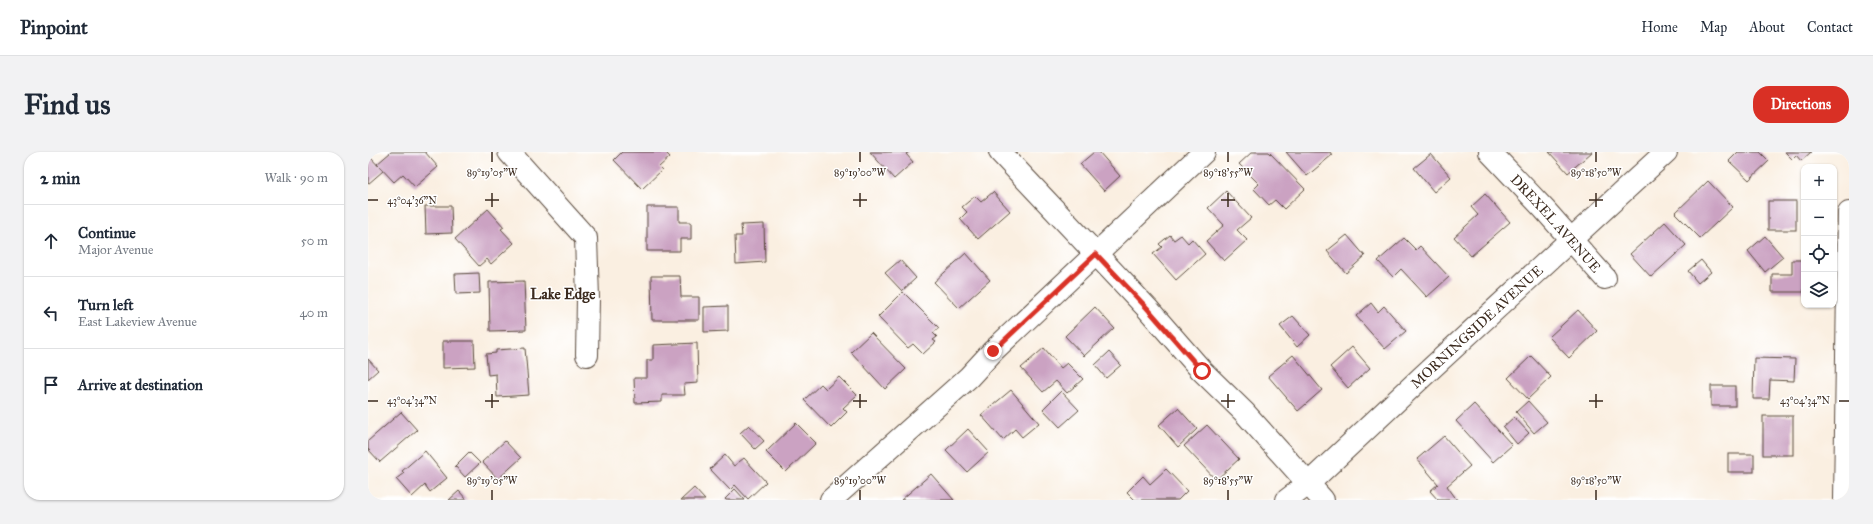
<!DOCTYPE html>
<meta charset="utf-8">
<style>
:root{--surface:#fff;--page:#f2f2f3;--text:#1f2937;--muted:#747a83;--line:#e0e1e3;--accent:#d93025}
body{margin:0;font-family:"IM FELL Great Primer",serif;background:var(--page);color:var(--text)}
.controls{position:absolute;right:12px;top:12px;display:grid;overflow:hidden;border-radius:8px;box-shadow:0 1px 3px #0004}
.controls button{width:36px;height:36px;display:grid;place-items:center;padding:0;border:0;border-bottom:1px solid var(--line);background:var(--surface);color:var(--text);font:20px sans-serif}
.stop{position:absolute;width:12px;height:12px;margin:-9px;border:3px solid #d93025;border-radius:50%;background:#fff}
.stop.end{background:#d93025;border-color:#fff;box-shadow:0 1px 4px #0008}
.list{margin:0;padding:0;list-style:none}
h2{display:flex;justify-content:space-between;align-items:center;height:52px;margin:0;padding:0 16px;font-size:17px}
h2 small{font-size:13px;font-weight:400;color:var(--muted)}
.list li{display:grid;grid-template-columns:26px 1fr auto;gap:12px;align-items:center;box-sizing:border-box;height:72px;padding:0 16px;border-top:1px solid var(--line)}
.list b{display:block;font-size:15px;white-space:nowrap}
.list p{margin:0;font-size:13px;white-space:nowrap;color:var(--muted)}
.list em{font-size:13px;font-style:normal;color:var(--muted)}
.icon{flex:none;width:22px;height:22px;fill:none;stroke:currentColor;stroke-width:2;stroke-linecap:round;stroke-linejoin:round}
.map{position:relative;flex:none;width:1481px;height:348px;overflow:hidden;border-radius:16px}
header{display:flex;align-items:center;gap:24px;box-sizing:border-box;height:56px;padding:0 20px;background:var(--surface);border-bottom:1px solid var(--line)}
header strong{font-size:19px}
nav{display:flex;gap:22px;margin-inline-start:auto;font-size:14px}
.intro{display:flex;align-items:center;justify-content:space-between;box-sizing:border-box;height:96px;padding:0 24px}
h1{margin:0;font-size:28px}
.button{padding:10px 18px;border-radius:16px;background:var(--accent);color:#fff;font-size:14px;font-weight:700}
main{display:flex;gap:24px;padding:0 24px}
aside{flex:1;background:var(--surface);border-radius:16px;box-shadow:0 1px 3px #0004}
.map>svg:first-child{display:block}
</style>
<header>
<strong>Pinpoint</strong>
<nav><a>Home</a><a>Map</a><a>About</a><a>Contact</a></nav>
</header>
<div class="intro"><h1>Find us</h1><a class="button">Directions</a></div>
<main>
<aside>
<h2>2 min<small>Walk · 90 m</small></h2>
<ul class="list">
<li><svg class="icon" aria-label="ahead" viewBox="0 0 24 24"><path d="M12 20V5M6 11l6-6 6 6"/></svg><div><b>Continue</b><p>Major Avenue</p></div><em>50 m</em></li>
<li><svg class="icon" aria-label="left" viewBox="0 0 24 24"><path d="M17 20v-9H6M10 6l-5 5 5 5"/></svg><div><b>Turn left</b><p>East Lakeview Avenue</p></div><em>40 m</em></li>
<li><svg class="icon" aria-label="arrive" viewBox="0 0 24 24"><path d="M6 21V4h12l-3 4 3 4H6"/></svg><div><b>Arrive at destination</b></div></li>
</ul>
</aside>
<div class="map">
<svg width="1481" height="348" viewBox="0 0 1481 348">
<rect width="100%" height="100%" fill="#fff"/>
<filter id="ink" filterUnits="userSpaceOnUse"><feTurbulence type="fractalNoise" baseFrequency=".025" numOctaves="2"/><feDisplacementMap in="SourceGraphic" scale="8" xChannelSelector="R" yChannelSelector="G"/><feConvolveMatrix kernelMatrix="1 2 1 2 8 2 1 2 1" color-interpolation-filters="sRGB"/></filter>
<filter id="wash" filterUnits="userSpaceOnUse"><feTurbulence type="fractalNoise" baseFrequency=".012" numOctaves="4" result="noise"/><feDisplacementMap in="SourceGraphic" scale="16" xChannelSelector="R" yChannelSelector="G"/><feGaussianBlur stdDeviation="0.9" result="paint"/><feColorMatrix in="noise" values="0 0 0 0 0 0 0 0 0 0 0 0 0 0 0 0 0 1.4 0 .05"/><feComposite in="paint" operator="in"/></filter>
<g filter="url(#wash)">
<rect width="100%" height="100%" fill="#faefe1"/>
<g id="blocks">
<!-- building -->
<g fill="#cba2c2">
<polygon points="23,0 57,0 70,15 47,35 35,22 26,30 9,12"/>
<polygon points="254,0 297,0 302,5 291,15 294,18 274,37 246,8"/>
<polygon points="502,0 541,0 538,2 545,10 526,27"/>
<polygon points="726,0 731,0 752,24 736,39 712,12"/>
<polygon points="884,0 901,0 937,37 916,57 907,48 901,53 886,37 891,32 871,12"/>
<polygon points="918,0 962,0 964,3 939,24"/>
<polygon points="1181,0 1224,0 1200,21"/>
<polygon points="1370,0 1392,0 1401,9 1381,28 1361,9"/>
<polygon points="1417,0 1443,0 1433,9 1428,3 1424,7"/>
<polygon points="1063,2 1083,25 1066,40 1046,16"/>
<polygon points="2,5 15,19 0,32 0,7"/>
<polygon points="1340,29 1365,55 1332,86 1307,61"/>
<polygon points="858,39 883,66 869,78 879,88 856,109 838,89 856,73 840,56"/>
<polygon points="625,40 642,59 610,87 592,67 599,60 594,55 607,44 613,50"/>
<polygon points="1117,42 1142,70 1103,104 1086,85 1110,63 1103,55"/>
<rect x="1400" y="49" width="28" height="29"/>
<polygon points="57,54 83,54 84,81 58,82"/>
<polygon points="279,55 311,55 311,70 323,70 323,87 312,87 312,99 279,99"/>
<polygon points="120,57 136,75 133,77 146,91 123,112 119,107 111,114 87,87"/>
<polygon points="1297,70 1318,93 1283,125 1262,102"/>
<polygon points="396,72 397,110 368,112 367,84 374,84 373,73"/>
<polygon points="802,83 806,88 813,83 820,91 824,87 837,102 808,128 785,102 794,95 791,92"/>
<polygon points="979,83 997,104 978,121 959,99"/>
<polygon points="1397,84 1415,105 1397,120 1380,99"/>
<polygon points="1036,86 1048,98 1052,94 1081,125 1059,145 1033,117 1025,125 1010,109"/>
<polygon points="598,101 622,128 591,156 566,130"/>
<polygon points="532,108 548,126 534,139 517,121"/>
<polygon points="1333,108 1343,120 1330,131 1320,119"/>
<polygon points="1424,108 1436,108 1436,140 1404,140 1404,122 1424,122"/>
<polygon points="111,121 112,141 88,142 87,122"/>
<polygon points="283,124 312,124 313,145 331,145 331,168 284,168"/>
<polygon points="156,129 158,178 122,179 121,130"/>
<polygon points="535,140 571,176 565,181 569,185 565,188 568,190 555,202 545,192 540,196 510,165"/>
<polygon points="1003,151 1010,160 1016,154 1038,179 1017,197 988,164"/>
<polygon points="360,154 360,179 336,180 336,155"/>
<polygon points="727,155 746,176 716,204 697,184"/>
<polygon points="1210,158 1229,179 1201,206 1181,185"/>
<polygon points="925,164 942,183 929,195 912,174"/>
<polygon points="503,181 538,217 517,237 483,200"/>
<polygon points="75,189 106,189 107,215 75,216"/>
<polygon points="329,191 330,231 316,232 317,243 294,243 294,250 267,251 266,226 279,226 279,208 285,208 285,193"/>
<polygon points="984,195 1002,216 980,236 962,215"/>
<polygon points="157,196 161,243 129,245 128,222 120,223 118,202 128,201 128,198"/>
<polygon points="676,196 693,216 699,211 715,227 699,241 688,229 675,240 653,216"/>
<polygon points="741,200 753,213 738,226 727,213"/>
<polygon points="925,203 954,238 930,259 900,224"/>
<polygon points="1163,204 1183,225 1160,247 1140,226"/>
<polygon points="1386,206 1427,207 1426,229 1402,228 1401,247 1385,247"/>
<polygon points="0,207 10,218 0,227"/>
<polygon points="471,225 489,243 475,256 479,260 463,276 436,248 453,232 458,237"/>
<rect x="1343" y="234" width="24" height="20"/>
<polygon points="643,238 671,271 654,285 647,277 635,288 613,263"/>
<polygon points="693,239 711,258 692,275 675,257"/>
<polygon points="1160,249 1179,270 1166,281 1148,260"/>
<polygon points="1106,252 1144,293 1125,310 1088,269"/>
<polygon points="810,256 829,277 810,295 791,273"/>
<polygon points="33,260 49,278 12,310 0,297 0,289"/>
<rect x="1395" y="264" width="30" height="39"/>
<polygon points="1146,265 1161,281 1149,292 1135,275"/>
<polygon points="428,271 448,291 418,320 398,300"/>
<polygon points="381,273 396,289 387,297 372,281"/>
<polygon points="839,273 871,307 848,328 816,294"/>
<polygon points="600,277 621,300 599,320 578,298"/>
<polygon points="1076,284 1102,314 1079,334 1089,348 1070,348 1062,339 1070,332 1049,307"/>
<polygon points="137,289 153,306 130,327 114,310"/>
<polygon points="57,299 79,326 62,340 57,333 44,345 28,327 36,321 34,319"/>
<polygon points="101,300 112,311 97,325 87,314"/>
<rect x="1360" y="302" width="26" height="18"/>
<polygon points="357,303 366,314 376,306 398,330 380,347 367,333 362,338 342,317"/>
<polygon points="798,317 819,339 810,348 767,348 759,340 775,324 782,332"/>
<polygon points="563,322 586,348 533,348"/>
<polygon points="326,336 337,348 313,348"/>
<polygon points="367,337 377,348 358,348 357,347"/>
<polygon points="91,339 99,348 81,348"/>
</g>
</g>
</g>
<g filter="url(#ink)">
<use href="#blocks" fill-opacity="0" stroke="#58483b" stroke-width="1"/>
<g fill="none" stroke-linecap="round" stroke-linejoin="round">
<defs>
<g id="minor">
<polyline points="141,0 218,86 220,146 219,203"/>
<polyline points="632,0 779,156 834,219 876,260 955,348"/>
<path id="s1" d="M1122,0L1176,57L1237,126"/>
<polyline points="463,348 601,225 625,199 836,0"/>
<path id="s2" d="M919,348L940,332L1055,224L1298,0"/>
<polyline points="1477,348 1481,61"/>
</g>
</defs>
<!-- minor casing -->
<use href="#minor" stroke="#58483b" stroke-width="24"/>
<!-- minor -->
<use href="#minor" stroke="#fff" stroke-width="22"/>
</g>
</g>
<g fill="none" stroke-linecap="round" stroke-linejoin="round" filter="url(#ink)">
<!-- route -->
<polyline stroke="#d93025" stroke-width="5" points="625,199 728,102 779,156 834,219"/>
</g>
<!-- ticks -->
<path fill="none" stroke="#3b2a1e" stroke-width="1.5" d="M124,0V10M492,0V10M860,0V10M1228,0V10M124,41V55M492,41V55M860,41V55M1228,41V55M0,48H10M117,48H131M485,48H499M853,48H867M1221,48H1235M124,242V256M492,242V256M860,242V256M1228,242V256M0,249H10M117,249H131M485,249H499M853,249H867M1221,249H1235M1471,249H1481M124,338V348M492,338V348M860,338V348M1228,338V348"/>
<g text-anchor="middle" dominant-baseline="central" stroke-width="3" stroke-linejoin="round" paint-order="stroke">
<!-- street labels -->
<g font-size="14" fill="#3b2a1e" stroke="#fff">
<text stroke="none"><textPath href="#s1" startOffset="97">DREXEL AVENUE</textPath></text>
<text stroke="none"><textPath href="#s2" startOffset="257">MORNINGSIDE AVENUE</textPath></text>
</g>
<!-- neighbourhood labels -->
<g font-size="15" font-weight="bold" fill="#3b2a1e" stroke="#fff">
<text x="195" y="142">Lake Edge</text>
</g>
</g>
<g font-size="10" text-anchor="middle" fill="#3b2a1e" stroke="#fff" stroke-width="3" stroke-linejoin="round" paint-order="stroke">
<text x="124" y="24">89°19'05"W</text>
<text x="492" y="24">89°19'00"W</text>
<text x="860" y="24">89°18'55"W</text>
<text x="1228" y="24">89°18'50"W</text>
<text x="44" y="52">43°04'36"N</text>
<text x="44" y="252">43°04'34"N</text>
<text x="1437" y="252">43°04'34"N</text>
<text x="124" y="332">89°19'05"W</text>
<text x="492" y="332">89°19'00"W</text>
<text x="860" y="332">89°18'55"W</text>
<text x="1228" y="332">89°18'50"W</text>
</g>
</svg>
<div class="controls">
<button>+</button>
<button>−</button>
<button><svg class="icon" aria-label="locate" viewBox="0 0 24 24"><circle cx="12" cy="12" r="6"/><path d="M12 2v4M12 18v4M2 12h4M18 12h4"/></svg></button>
<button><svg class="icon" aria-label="layers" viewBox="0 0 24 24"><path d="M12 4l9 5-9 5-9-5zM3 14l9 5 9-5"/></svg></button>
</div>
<div class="stop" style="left:834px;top:219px"></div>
<div class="stop end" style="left:625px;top:199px"></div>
</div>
</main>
